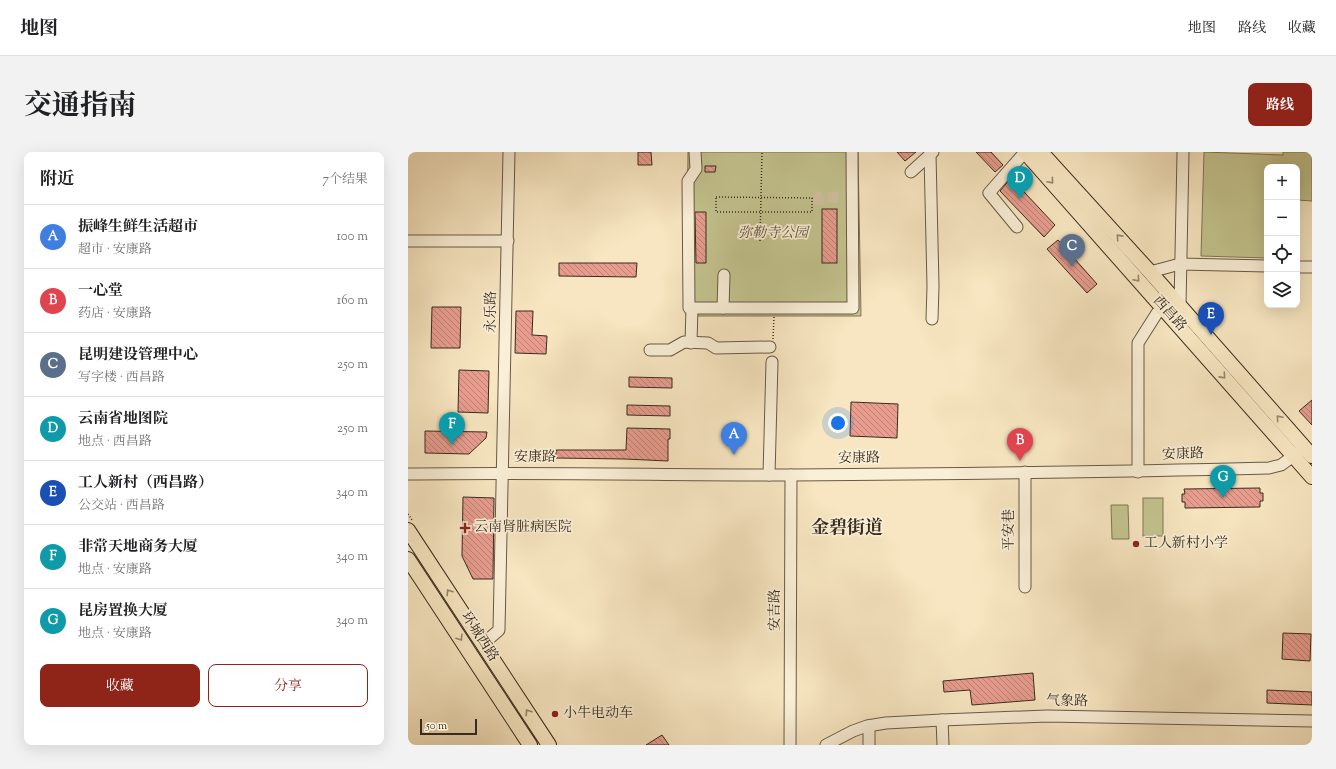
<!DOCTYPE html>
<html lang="zh">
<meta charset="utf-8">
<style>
:root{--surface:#fff;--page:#f2f2f2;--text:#202124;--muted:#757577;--line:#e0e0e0;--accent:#8f2418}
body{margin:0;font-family:"Sorts Mill Goudy","Noto Serif SC",serif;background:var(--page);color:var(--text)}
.controls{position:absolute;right:12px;top:12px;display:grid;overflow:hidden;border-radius:8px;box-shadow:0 4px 16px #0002}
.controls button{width:36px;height:36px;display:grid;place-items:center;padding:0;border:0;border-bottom:1px solid var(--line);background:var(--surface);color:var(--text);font:20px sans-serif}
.scale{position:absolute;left:12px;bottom:10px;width:57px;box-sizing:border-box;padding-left:4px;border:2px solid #392b1d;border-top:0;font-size:11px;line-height:14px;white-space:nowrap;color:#392b1d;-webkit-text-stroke:3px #faefd7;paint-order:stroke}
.you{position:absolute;left:430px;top:271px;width:14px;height:14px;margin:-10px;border:3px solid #fff;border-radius:50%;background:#1a73e8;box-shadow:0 0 0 6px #1a73e833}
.badge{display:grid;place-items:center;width:26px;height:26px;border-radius:50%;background:var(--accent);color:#fff;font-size:13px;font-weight:700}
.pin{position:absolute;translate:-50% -33px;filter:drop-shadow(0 1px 2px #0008)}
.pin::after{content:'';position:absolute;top:21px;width:14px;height:12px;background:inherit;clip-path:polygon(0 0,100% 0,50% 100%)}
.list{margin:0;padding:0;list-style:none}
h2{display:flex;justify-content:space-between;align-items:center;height:52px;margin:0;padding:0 16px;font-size:17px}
h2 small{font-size:13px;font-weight:400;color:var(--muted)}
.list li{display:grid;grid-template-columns:26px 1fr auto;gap:12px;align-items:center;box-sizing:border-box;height:64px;padding:0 16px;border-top:1px solid var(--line)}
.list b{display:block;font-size:15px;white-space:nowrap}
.list p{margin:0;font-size:13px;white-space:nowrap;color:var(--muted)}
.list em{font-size:13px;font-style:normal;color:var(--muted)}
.actions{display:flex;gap:8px;padding:12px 16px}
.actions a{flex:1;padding:9px 0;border:1px solid var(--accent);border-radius:8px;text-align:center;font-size:14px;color:var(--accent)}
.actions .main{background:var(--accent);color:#fff}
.icon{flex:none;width:22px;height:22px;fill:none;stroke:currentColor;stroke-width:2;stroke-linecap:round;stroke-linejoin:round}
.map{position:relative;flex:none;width:904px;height:593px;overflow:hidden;border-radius:8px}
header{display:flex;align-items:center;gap:24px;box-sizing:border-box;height:56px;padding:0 20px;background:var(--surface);border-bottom:1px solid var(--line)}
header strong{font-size:19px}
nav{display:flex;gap:22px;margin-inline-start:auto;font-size:14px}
.intro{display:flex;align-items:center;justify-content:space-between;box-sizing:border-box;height:96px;padding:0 24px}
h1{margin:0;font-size:28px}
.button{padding:10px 18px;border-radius:8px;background:var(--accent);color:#fff;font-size:14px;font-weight:700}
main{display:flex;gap:24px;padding:0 24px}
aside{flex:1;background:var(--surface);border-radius:8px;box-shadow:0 4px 16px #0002}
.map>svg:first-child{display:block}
</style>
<header>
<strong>地图</strong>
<nav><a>地图</a><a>路线</a><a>收藏</a></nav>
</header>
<div class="intro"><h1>交通指南</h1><a class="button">路线</a></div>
<main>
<aside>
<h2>附近<small>7个结果</small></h2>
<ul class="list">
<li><span class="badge" style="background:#3f7fe0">A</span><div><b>振峰生鲜生活超市</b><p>超市 · 安康路</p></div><em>100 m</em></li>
<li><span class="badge" style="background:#e0444e">B</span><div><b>一心堂</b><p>药店 · 安康路</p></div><em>160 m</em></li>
<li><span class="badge" style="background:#5c6f8a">C</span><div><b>昆明建设管理中心</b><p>写字楼 · 西昌路</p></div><em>250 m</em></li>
<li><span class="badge" style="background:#0f9aa8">D</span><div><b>云南省地图院</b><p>地点 · 西昌路</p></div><em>250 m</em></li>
<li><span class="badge" style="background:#1a4fb4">E</span><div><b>工人新村（西昌路）</b><p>公交站 · 西昌路</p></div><em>340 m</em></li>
<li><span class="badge" style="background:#0f9aa8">F</span><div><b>非常天地商务大厦</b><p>地点 · 安康路</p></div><em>340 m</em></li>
<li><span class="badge" style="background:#0f9aa8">G</span><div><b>昆房置换大厦</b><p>地点 · 安康路</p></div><em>340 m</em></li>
</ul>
<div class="actions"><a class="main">收藏</a><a>分享</a></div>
</aside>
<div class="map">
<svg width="904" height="593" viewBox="0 0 904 593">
<defs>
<pattern id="building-back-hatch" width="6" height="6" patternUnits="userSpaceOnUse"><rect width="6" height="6" fill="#e89d8f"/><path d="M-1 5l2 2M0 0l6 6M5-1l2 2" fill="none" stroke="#bd8074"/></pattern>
</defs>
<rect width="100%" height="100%" fill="#f7e6c1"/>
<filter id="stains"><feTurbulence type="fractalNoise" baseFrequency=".005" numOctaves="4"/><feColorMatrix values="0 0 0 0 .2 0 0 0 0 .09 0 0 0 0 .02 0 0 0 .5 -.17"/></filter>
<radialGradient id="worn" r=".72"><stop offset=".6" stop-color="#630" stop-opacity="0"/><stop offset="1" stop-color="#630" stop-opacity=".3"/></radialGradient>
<!-- green -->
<g fill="#c3c38e" stroke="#7e7756">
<polygon points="280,0 450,0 453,164 278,164"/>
<polygon points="796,0 875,3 875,0 904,0 904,49 889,48 889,15 859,15 859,106 793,104"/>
<rect x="735" y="346" width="20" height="38"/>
<polygon points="703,353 720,353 721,387 704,387"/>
</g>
<!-- building -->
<g fill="url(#building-back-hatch)" stroke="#392b1d">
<polygon points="230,0 243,0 244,13 230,13"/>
<polygon points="489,0 508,0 497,9"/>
<polygon points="568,0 583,0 595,13 587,20"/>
<polygon points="297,14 308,14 307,20 297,20"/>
<polygon points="603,26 647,73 636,85 592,39"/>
<rect x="414" y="57" width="15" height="54"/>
<polygon points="287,60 298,60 298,111 288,111"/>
<polygon points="650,88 689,132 679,141 639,97"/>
<polygon points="151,111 229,111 228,125 151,124"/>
<polygon points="24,155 53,155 52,196 23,196"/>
<polygon points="108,159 125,159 124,183 139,184 138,202 107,201"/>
<polygon points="51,218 81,219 80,261 50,260"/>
<polygon points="221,225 264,226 264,236 221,235"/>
<polygon points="904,248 904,273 891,259"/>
<polygon points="443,250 490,252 489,286 442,284"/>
<polygon points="219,253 262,254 262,264 219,263"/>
<polygon points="219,276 262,277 262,287 260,287 260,309 217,307 148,306 148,298 218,298"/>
<polygon points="17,279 79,280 78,286 61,302 17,301"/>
<polygon points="852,336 852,341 855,341 855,349 852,349 852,355 777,356 777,350 774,350 774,342 777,342 776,337"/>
<polygon points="55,345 86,346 85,427 65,427 54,404"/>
<polygon points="875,481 903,482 902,509 874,507"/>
<polygon points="625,521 627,548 564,553 562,538 536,540 535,529"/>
<polygon points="859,538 904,540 904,553 859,551"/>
<polygon points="254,583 261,593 238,593"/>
</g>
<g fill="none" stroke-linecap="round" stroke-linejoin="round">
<!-- minor-tunnel -->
<polyline stroke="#d1c1a0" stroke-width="11" stroke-dasharray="11 5.5" stroke-linecap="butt" points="411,53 411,45 436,46"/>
<defs>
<g id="minor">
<polyline points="522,2 525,134 524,167"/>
<polyline points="503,20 525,0"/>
<polyline points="609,75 581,41 617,0"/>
<polyline points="0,89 100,89"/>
<polyline points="889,115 904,115"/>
<polyline points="742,120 772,112 859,114"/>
<polyline points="772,154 775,1"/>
<polyline points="284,156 445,156 444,0"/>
<polyline points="315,156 316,123"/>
<polyline points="283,191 284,156 281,156 280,29 288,17 287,0"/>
<polyline points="242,198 262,198 276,190 300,191 308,196 362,195"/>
<polyline points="617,320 617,435"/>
<polyline points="730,320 730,191 749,161 756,157"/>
<path d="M0,322C128,320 257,323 385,323C543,322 702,320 861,316L873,313L891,300"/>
<polyline points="361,323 364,210"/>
<polyline points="75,492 91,478 101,0"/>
<polyline points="534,568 535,593"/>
<polyline points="461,574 461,593"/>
<polyline points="382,593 383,323"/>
<polyline points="418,593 445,579 459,574 478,571 534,568 639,564 904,569"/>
</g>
<g id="major">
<polyline points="617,0 904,325"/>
<polyline points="633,0 742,120 904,304"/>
<polyline points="0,378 141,593"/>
<polyline points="0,407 122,593"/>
</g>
</defs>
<!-- minor casing -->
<use href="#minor" stroke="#685a46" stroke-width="13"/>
<!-- major casing -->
<use href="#major" stroke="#392b1d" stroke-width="16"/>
<!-- path -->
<g stroke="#392b1d" stroke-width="1.5" stroke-dasharray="1 2" stroke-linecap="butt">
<polygon points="308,45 404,46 404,60 308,60"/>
<polyline points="352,89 354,0"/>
<polyline points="365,187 366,164"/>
<polyline points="0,362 4,368"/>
</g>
<!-- minor -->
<use href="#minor" stroke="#faefd7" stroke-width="11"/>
<!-- major -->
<use href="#major" stroke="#f7e6c1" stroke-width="14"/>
</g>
<!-- one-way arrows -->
<defs><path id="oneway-chevron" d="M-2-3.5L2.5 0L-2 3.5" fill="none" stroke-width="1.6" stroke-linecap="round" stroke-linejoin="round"/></defs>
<g stroke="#98886f">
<use href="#oneway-chevron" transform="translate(643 29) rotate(49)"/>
<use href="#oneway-chevron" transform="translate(711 85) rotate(-132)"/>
<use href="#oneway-chevron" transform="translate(729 127) rotate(49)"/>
<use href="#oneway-chevron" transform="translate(815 224) rotate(48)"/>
<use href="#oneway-chevron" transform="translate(871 266) rotate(-131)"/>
<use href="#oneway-chevron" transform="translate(41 440) rotate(-123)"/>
<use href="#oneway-chevron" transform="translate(52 486) rotate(57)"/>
<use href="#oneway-chevron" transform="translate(120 560) rotate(-123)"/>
</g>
<!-- markers -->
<g fill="#8f2418" stroke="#faefd7" stroke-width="1.5">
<path d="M55 370h4v4h4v4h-4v4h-4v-4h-4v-4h4z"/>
<circle cx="728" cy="392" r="4"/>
<circle cx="147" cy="562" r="4"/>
</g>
<g text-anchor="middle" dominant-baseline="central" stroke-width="3.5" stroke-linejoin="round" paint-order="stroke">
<!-- park labels -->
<g font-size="14" font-style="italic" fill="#5c5139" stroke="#faefd7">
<text x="365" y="82">弥勒寺公园</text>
</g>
<!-- street labels -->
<g font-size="14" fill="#392b1d" stroke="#faefd7">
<text transform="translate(84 160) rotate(-89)">永乐路</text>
<text transform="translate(761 162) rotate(48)">西昌路</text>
<text transform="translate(775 303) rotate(-2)">安康路</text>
<text x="127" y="306">安康路</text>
<text transform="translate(451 307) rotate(-1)">安康路</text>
<text transform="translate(602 378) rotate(-90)">平安巷</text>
<text transform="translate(368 458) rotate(-90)">安吉路</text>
<text transform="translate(71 485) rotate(57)">环城西路</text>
<text transform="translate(659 550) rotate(1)">气象路</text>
</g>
<!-- poi labels -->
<g font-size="14" fill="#392b1d" stroke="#faefd7" text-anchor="start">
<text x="66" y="376">云南肾脏病医院</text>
<text x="736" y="392">工人新村小学</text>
<text x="155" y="562">小牛电动车</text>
</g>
<!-- district labels -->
<g font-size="18" font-weight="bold" fill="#392b1d" stroke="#faefd7">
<text x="439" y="377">金碧街道</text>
</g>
</g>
<rect width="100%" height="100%" filter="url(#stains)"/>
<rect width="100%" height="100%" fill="url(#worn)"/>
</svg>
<div class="controls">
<button>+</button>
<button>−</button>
<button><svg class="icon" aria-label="locate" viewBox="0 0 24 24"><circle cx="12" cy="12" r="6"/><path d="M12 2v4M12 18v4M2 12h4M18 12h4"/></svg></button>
<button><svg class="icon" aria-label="layers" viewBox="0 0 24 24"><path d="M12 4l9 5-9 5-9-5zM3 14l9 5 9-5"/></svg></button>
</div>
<div class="scale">50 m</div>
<div class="you"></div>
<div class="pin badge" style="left:326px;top:303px;background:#3f7fe0">A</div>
<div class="pin badge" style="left:612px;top:309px;background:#e0444e">B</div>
<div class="pin badge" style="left:664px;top:115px;background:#5c6f8a">C</div>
<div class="pin badge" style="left:612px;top:47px;background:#0f9aa8">D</div>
<div class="pin badge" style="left:803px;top:183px;background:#1a4fb4">E</div>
<div class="pin badge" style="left:44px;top:293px;background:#0f9aa8">F</div>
<div class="pin badge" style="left:815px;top:346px;background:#0f9aa8">G</div>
</div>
</main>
